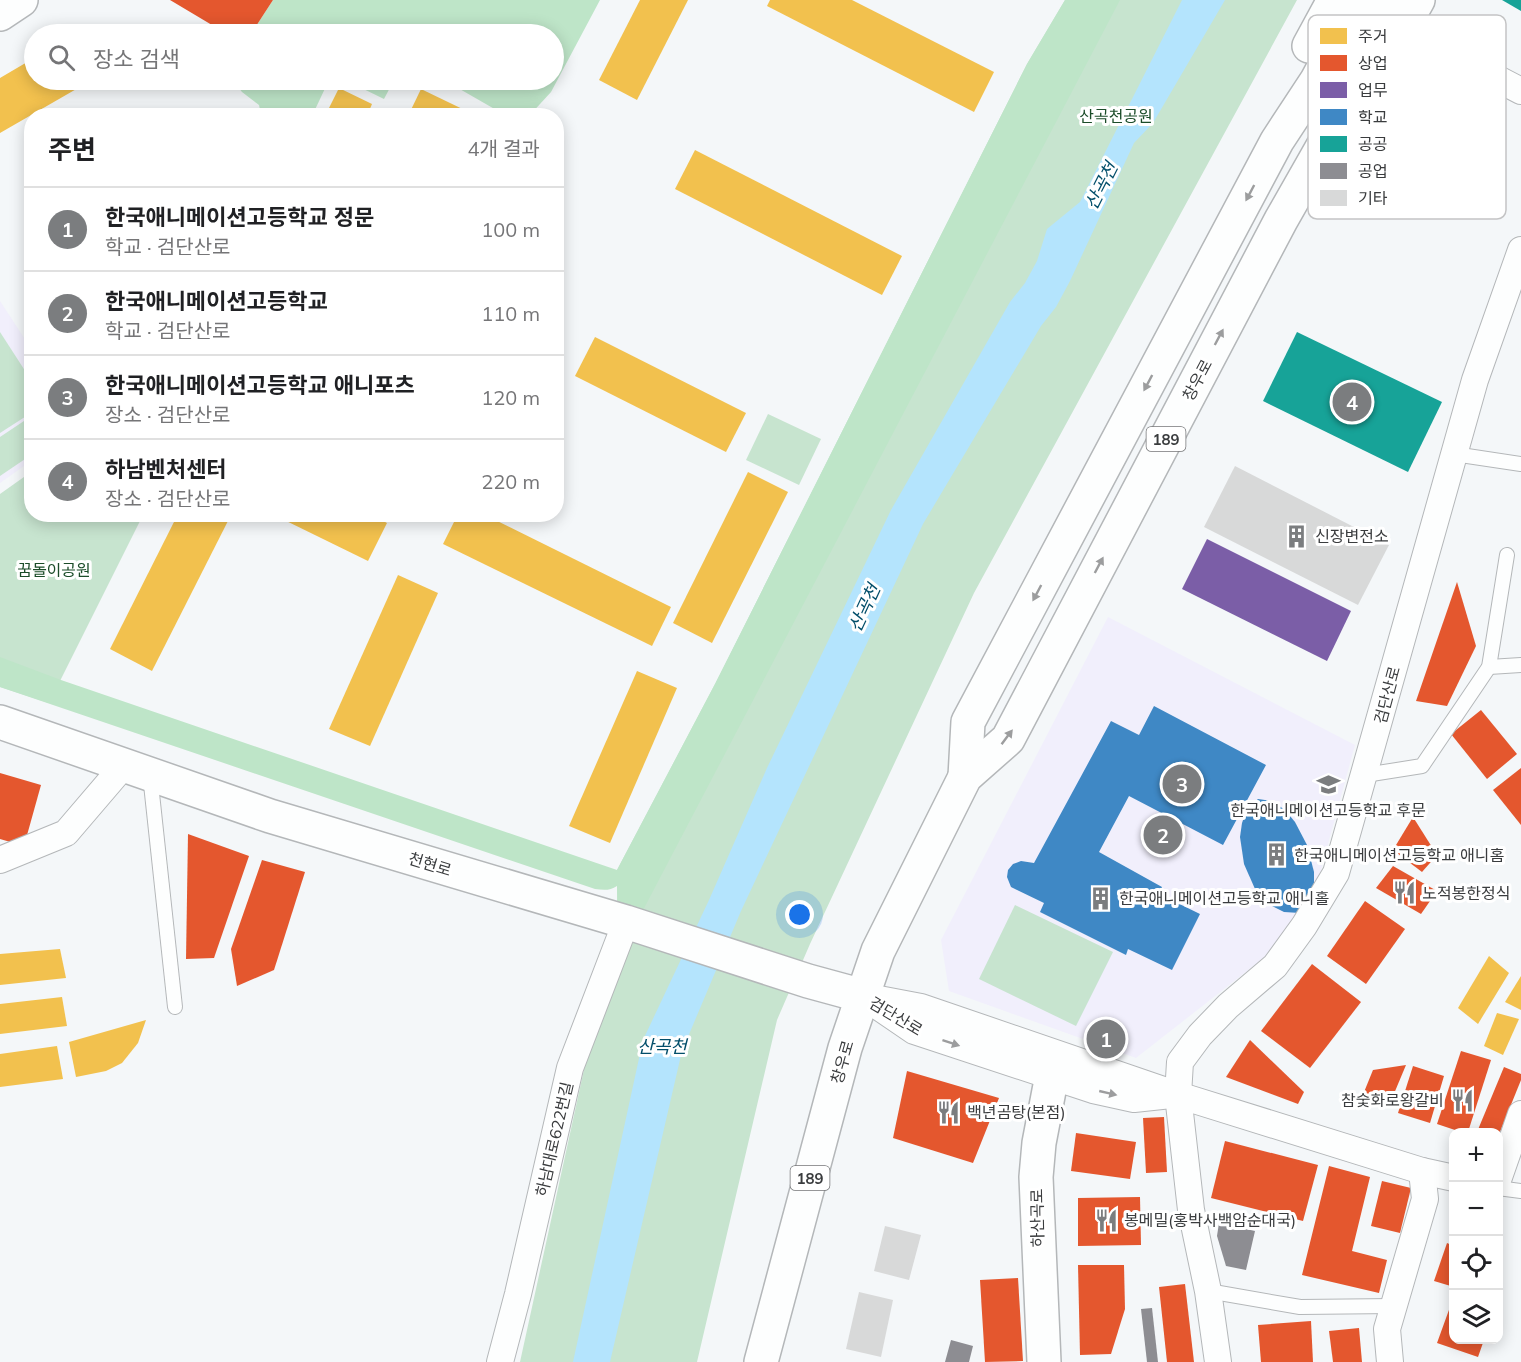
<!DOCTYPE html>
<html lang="ko">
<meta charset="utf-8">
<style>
:root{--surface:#fff;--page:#f6f6f6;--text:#202124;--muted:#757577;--line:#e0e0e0;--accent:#7b7d7f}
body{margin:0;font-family:Mulish,"Noto Sans KR",sans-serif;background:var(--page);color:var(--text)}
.controls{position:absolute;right:18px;bottom:18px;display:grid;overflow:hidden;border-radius:12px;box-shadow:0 3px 15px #0003}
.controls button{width:54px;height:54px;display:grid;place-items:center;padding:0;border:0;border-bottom:2px solid var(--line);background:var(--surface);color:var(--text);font:30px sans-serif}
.you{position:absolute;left:800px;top:915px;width:21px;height:21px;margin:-15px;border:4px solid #fff;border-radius:50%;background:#1a73e8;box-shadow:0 0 0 9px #1a73e833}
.badge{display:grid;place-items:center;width:39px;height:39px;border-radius:50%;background:var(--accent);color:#fff;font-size:20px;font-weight:700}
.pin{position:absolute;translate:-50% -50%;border:3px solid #fff;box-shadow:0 2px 6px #0006}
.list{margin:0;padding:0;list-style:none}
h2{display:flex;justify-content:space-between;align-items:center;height:78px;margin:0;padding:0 24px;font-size:26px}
h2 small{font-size:20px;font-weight:400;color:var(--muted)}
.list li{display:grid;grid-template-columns:39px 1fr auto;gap:18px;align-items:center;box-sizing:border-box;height:84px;padding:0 24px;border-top:2px solid var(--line)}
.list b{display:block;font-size:22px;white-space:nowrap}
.list p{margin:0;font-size:20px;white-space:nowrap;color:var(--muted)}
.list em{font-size:20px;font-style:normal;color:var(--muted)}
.icon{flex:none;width:33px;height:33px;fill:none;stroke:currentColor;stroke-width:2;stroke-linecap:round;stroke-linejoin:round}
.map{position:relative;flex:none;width:1521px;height:1362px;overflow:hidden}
.search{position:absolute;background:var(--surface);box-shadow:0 3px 15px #0003;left:24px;top:24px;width:540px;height:66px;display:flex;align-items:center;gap:15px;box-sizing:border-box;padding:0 21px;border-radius:33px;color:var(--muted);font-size:22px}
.panel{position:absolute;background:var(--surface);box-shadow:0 3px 15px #0003;left:24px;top:108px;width:540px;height:414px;border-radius:24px}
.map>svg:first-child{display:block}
</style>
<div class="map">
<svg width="1521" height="1362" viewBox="0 0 1521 1362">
<rect width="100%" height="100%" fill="#f4f7f9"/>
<!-- education -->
<g fill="#f1effc">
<polygon points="0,301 32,350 31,461 0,483"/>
<polygon points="1108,617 1355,745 1306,925 1136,1058 949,991 941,940"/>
</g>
<!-- green -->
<g fill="#c7e4cf">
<polygon points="1065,0 1297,0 974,593 810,944 777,1020 697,1362 520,1362 599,1001 618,958 617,870 715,684 1027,64"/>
<polygon points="0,332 31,380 31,413 0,433"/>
<polygon points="768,414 821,439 799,485 746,460"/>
<polygon points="24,421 31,432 31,455 0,476 0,437"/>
<polygon points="31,472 32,514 143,515 49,703 0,687 0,494"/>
<polygon points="1015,905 1113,952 1076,1026 979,979"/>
</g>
<!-- forest -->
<g fill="#bee5c8">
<polygon points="273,0 600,0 551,92 529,116 505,115 444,80 554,80 554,34 251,34"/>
<path d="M1065,0H1120L618,958L617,886C610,891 603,890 595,889L0,687V657L61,680L617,870L715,684L1027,64Z"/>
<polygon points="233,80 329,80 312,116 261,115 259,105 242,92"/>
<polygon points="345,80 394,80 384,99"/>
</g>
<!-- water -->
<polygon fill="#b4e4fd" points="1182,0 1225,0 1153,123 1134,143 1070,281 1056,307 1041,326 923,524 741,911 682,1051 610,1362 573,1362 643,1040 709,900 767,768 891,510 1010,302 1025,283 1037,261 1047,229 1080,202"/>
<!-- homes -->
<g fill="#f2c14e">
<polygon points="640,0 688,0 637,100 599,80"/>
<polygon points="770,0 852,0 994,72 974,112 767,6"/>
<polygon points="34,58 34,80 92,80 0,133 0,78"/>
<polygon points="339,88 372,104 367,116 325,116"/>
<polygon points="421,89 477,116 408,116"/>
<polygon points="695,150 902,256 882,295 675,189"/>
<polygon points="595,337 746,413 726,452 575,376"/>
<polygon points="748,472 788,492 712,643 673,623"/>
<polygon points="178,514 226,514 230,517 152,671 110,649"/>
<polygon points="272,514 370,514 387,523 368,561"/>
<polygon points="458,514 483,514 671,607 652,646 443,544"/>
<polygon points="398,575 438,593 370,746 329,729"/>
<polygon points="637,671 677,688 610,843 569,826"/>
<polygon points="60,949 66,978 0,985 0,954"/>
<polygon points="1489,956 1509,973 1478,1024 1458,1008"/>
<polygon points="1521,976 1521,1010 1505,1002"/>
<polygon points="62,997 67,1026 0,1034 0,1004"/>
<polygon points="1497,1013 1519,1019 1503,1055 1484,1046"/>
<polygon points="146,1020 138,1043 122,1063 106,1071 76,1077 69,1042"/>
<polygon points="57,1046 63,1079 0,1087 0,1054"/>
</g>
<!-- shops -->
<g fill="#e4572e">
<polygon points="170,0 273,0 251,34 219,34 222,31"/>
<polygon points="1457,582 1476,646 1447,706 1416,701"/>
<polygon points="1481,710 1517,754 1487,779 1451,734"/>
<polygon points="1521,768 1521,825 1493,790"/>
<polygon points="0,773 41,785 24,846 0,839"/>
<polygon points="1413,817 1437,855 1422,872 1393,850"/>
<polygon points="188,834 249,856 214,958 186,959"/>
<polygon points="262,860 305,872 274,970 237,986 231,949"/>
<polygon points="1393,866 1437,891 1421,914 1376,888"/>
<polygon points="1365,901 1405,929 1366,984 1327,956"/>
<polygon points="1312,964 1361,1002 1310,1068 1261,1031"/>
<polygon points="1250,1040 1304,1092 1298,1104 1226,1077"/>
<polygon points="1461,1051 1491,1060 1468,1132 1461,1132 1437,1124"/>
<polygon points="1406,1065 1388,1108 1362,1097 1373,1070"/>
<polygon points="1413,1066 1444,1076 1430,1123 1398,1113"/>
<polygon points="1504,1067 1521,1074 1521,1080 1500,1132 1477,1132"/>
<polygon points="907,1071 999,1098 973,1163 893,1138"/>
<polygon points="1164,1117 1167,1172 1146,1173 1143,1118"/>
<polygon points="1076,1133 1136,1142 1130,1179 1071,1171"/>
<polygon points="1225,1141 1318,1165 1303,1221 1211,1198"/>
<polygon points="1329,1166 1370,1177 1352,1251 1387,1260 1379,1293 1302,1275"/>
<polygon points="1382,1181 1411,1188 1400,1233 1371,1226"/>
<polygon points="1140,1197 1141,1245 1078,1246 1078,1198"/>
<polygon points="1447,1243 1454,1246 1454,1287 1434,1281"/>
<polygon points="1078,1265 1124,1265 1125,1309 1111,1354 1080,1355"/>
<polygon points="1018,1278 1023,1361 985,1362 980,1280"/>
<polygon points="1185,1284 1194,1362 1167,1362 1159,1287"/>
<polygon points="1454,1296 1454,1340 1484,1340 1478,1357 1437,1343"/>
<polygon points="1311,1321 1313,1362 1261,1362 1258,1325"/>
<polygon points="1359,1328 1362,1362 1333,1362 1329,1331"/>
</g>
<!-- offices -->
<polygon fill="#7b5ea7" points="1207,539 1351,611 1327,661 1182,589"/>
<!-- schools -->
<g fill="#3f88c5">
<polygon points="1154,706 1266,765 1223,845 1129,796 1099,852 1162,887 1159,894 1200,914 1172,970 1128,949 1126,955 1040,912 1044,903 1011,887 1007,877 1008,870 1013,864 1021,861 1034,863 1111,721 1139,735"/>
<polygon points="1258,799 1272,801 1285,810 1295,822 1307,845 1314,872 1314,883 1310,904 1300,913 1284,912 1264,902 1255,889 1244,864 1240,837 1242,823 1247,809"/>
</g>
<!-- public -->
<g fill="#17a398">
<polygon points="1502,0 1521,0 1521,11"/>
<polygon points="1297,332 1442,402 1408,472 1263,401"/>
</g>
<!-- industry -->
<g fill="#8d8d92">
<polygon points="1219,1223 1255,1231 1246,1270 1226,1266 1217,1236"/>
<polygon points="1152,1308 1158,1362 1147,1362 1141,1309"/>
<polygon points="951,1340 973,1346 969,1362 945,1362"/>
</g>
<!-- building -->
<g fill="#d8d9d9">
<polygon points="1235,466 1389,545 1358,605 1204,527"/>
<polygon points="885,1226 921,1235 909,1280 874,1271"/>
<polygon points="859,1292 893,1300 881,1357 846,1349"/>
</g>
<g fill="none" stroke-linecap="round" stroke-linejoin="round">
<defs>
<g id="service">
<polyline points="1454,454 1521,464"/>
<polyline points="1489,667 1521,665"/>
<polyline points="150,775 175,1007"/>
<polyline points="1365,775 1422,766 1489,667 1507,555"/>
<polyline points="1498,1188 1521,1191"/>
<polyline points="1208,1291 1300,1307 1394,1306"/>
</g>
<g id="minor">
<polyline points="1402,29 1521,91"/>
<polyline points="0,860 66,833 125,764"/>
<polyline points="863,996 921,1007 1178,1095 1422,1171 1454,1178"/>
<polyline points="873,1003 914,1031 1093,1090 1134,1099 1171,1095"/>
<polyline points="1498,1180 1521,1114"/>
<polyline points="500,1362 518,1294 570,1068 626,922"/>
<polyline points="1218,1362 1208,1291 1191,1210 1178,1095 1180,1062 1200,1035 1228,1006 1275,966 1304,926 1336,873 1475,380 1521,250"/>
<polyline points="1390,1362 1387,1329 1425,1199 1422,1171"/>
</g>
<polyline id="tertiary" points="1044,1362 1036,1177 1039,1143 1052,1075"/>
<g id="secondary">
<polyline points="0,14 21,0"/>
<polyline points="0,722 270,816 626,922 808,981 863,996"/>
</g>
<g id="primary">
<polyline points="1309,46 1334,0"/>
<polyline points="1362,81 1391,48 1418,0"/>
<polyline points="965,777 968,722 1277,141 1317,80 1360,0"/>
<polyline points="761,1362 845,1048 878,951 965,777 1008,739 1281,220 1355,90 1369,39 1389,0"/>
</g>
</defs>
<!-- service casing -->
<use href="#service" stroke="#b4b7b9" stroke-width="16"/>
<!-- minor casing -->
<use href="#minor" stroke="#b4b7b9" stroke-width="28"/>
<!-- tertiary casing -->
<use href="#tertiary" stroke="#b4b7b9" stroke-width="36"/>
<!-- secondary casing -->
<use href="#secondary" stroke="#b4b7b9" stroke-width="36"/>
<!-- primary casing -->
<use href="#primary" stroke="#b4b7b9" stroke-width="36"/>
<!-- service -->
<use href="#service" stroke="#fdfefe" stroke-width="14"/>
<!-- minor -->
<use href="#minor" stroke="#fdfefe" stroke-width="26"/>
<!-- tertiary -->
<use href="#tertiary" stroke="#fdfefe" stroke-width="33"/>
<!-- secondary -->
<use href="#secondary" stroke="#fdfefe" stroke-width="33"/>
<!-- primary -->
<use href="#primary" stroke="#fdfefe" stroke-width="33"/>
</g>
<!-- one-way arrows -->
<defs><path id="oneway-solid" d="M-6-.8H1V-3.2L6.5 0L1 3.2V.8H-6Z" transform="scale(1.5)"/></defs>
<g fill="#9c9d9e">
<use href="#oneway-solid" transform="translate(1250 193) rotate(118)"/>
<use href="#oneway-solid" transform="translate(1219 337) rotate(-62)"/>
<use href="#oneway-solid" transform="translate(1148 383) rotate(118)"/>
<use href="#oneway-solid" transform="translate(1099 565) rotate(-62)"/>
<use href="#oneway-solid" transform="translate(1037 593) rotate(118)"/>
<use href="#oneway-solid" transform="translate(1007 737) rotate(-53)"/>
<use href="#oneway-solid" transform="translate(951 1043) rotate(18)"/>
<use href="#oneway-solid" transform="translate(1108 1093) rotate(13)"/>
</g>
<!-- icons -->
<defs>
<symbol id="building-bare" viewBox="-9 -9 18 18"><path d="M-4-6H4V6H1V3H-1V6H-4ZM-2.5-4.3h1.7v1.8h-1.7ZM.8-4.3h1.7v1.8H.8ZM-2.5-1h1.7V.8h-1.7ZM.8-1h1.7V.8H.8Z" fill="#7b7d7f" stroke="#fff" stroke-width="2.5" paint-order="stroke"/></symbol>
<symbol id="school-bare" viewBox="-9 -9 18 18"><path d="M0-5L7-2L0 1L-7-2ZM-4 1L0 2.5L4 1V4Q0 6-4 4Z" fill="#7b7d7f" stroke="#fff" stroke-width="2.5" paint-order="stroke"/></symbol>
<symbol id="restaurant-bare" viewBox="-9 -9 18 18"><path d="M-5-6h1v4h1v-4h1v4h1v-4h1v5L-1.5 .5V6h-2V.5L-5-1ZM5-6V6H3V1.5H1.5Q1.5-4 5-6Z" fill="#7b7d7f" stroke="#fff" stroke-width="2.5" paint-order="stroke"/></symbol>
</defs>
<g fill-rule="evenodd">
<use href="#building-bare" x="1280" y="520" width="33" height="33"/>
<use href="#school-bare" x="1312" y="768" width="33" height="33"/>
<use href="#building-bare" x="1260" y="838" width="33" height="33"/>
<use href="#restaurant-bare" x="1388" y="876" width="33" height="33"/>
<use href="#building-bare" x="1084" y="882" width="33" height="33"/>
<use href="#restaurant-bare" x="1446" y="1084" width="33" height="33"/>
<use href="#restaurant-bare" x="932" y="1096" width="33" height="33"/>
<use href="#restaurant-bare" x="1090" y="1204" width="33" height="33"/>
</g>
<g text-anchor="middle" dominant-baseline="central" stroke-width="6" stroke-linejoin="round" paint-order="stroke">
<!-- shield labels -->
<g fill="#fff" stroke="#757678" stroke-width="1.5">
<rect x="1146.5" y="427" width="39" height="24" rx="4.5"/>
<rect x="790.5" y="1166" width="39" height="24" rx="4.5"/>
</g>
<g font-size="15" font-weight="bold" fill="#3a3c3e">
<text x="1166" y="439">189</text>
<text x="810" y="1178">189</text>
</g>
<!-- park labels -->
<g font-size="16" fill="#1b4c29" stroke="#fff">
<text x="1116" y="116">산곡천공원</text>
<text x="54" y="570">꿈돌이공원</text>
</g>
<!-- street labels -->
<g font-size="16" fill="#3a3c3e" stroke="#fff">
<text transform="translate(1197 380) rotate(-62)">창우로</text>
<text transform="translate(1387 695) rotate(-75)">검단산로</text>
<text transform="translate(430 864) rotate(17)">천현로</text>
<text transform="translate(896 1016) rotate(31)">검단산로</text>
<text transform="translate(842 1062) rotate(-74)">창우로</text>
<text transform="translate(554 1139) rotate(-77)">하남대로622번길</text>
<text transform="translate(1037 1218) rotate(-91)">하산곡로</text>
</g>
<!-- poi labels -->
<g font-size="16" fill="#3a3c3e" stroke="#fff" text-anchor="start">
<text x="1315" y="536">신장변전소</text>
<text x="1328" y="810" text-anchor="middle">한국애니메이션고등학교 후문</text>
<text x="1294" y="855">한국애니메이션고등학교 애니홈</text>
<text x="1422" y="893">노적봉한정식</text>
<text x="1119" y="898">한국애니메이션고등학교 애니홀</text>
<text x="1444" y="1100" text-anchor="end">참숯화로왕갈비</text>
<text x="967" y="1112">백년곰탕(본점)</text>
<text x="1124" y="1220">봉메밀(홍박사백암순대국)</text>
</g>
<!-- water labels -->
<g font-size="18" font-style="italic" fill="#024e6a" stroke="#fff">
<text transform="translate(1101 186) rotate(-63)">산곡천</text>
<text transform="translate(864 608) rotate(-65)">산곡천</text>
<text x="662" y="1046">산곡천</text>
</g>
</g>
<!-- legend -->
<rect x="1308" y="15" width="198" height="204" rx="9" fill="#fff" stroke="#c4c4c5" stroke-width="1.5"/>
<rect x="1320" y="28" width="27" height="16" fill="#f2c14e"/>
<rect x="1320" y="55" width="27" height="16" fill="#e4572e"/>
<rect x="1320" y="82" width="27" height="16" fill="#7b5ea7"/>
<rect x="1320" y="109" width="27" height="16" fill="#3f88c5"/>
<rect x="1320" y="136" width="27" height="16" fill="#17a398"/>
<rect x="1320" y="163" width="27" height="16" fill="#8d8d92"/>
<rect x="1320" y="190" width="27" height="16" fill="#d8d9d9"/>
<g font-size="16" fill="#3a3c3e">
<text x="1358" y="42">주거</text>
<text x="1358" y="69">상업</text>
<text x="1358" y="96">업무</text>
<text x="1358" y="123">학교</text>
<text x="1358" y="150">공공</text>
<text x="1358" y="177">공업</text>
<text x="1358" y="204">기타</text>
</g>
</svg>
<div class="controls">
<button>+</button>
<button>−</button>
<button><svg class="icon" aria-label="locate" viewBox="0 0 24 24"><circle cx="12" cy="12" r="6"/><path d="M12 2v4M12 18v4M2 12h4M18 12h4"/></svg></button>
<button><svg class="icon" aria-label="layers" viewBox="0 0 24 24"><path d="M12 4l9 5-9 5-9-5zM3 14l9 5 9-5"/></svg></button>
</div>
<div class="you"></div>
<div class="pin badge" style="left:1106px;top:1039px">1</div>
<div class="pin badge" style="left:1163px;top:835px">2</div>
<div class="pin badge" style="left:1182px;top:784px">3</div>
<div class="pin badge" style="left:1352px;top:402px">4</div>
<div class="search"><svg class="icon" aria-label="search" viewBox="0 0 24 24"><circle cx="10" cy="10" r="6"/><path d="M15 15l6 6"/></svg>장소 검색</div>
<section class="panel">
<h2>주변<small>4개 결과</small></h2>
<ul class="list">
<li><span class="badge">1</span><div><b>한국애니메이션고등학교 정문</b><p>학교 · 검단산로</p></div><em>100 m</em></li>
<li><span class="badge">2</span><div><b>한국애니메이션고등학교</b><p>학교 · 검단산로</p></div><em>110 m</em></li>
<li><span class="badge">3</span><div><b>한국애니메이션고등학교 애니포츠</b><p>장소 · 검단산로</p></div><em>120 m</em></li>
<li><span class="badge">4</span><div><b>하남벤처센터</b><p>장소 · 검단산로</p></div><em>220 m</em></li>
</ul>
</section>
</div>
